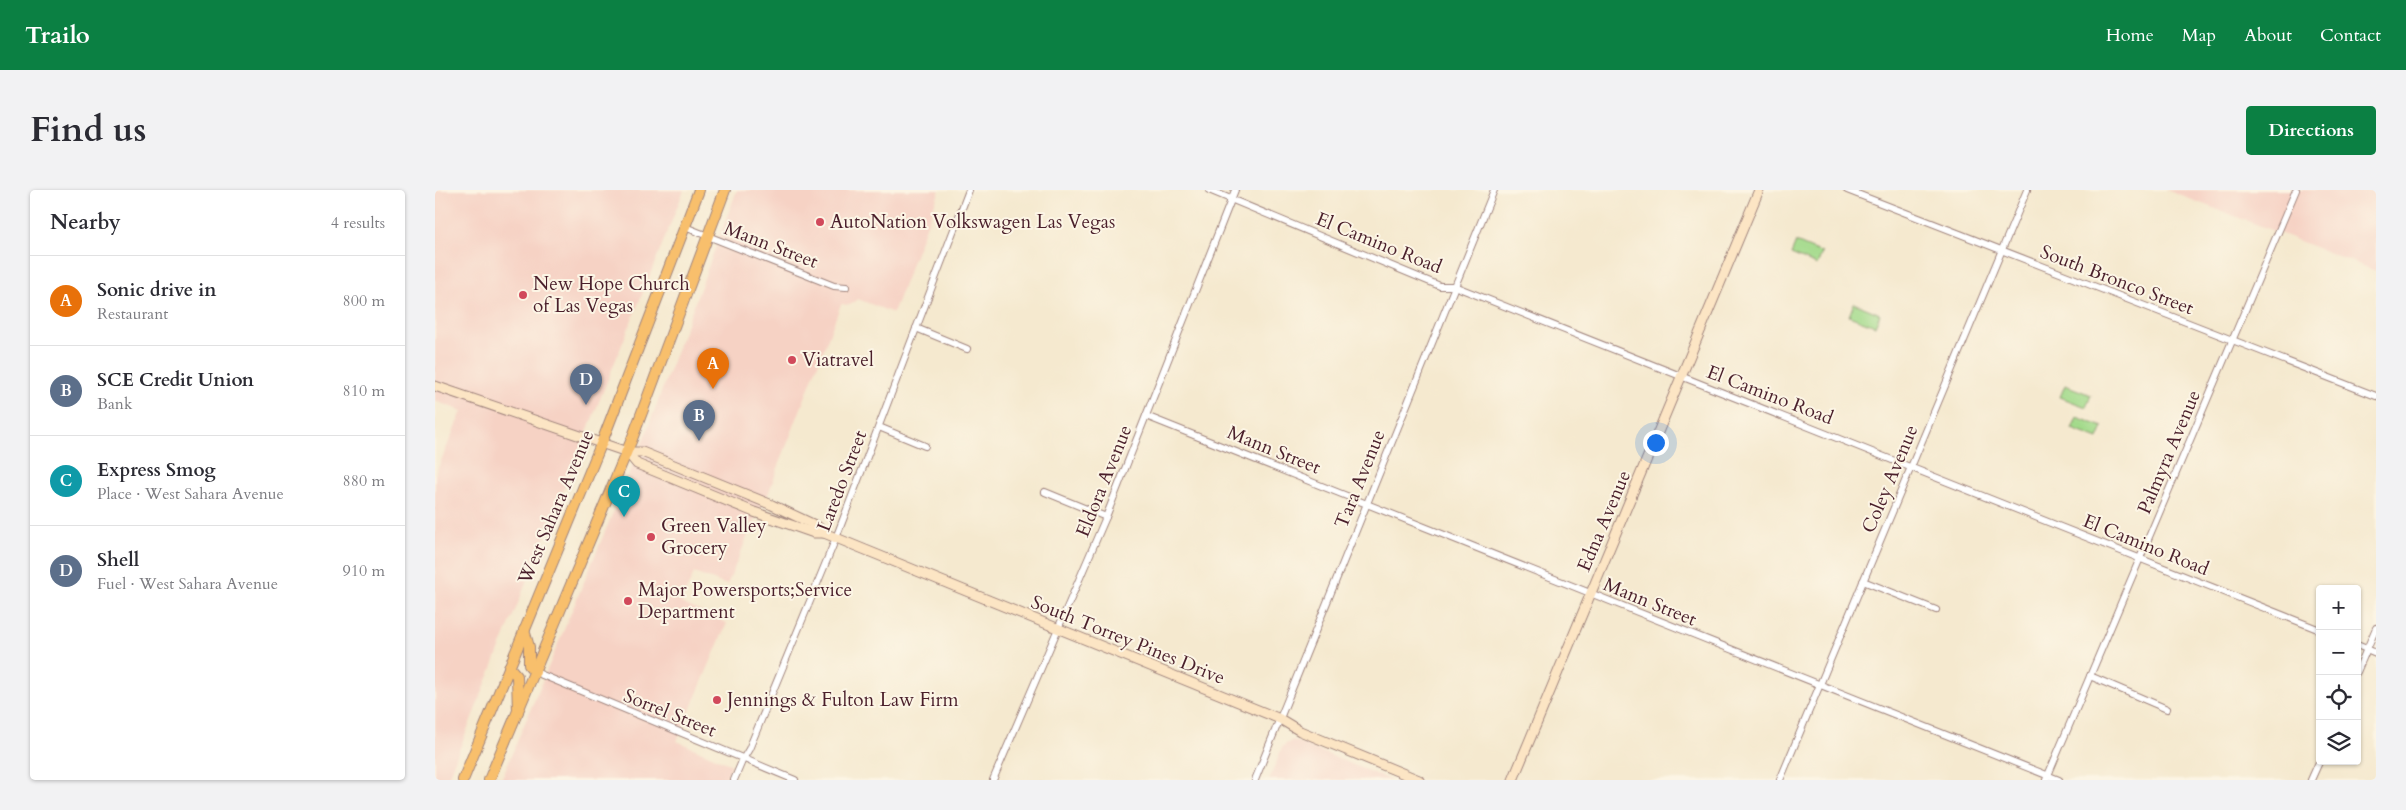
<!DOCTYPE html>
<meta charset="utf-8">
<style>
:root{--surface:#fff;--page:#f2f2f3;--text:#2b2b33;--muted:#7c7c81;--line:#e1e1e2;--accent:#0b8043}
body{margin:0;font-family:Cardo,serif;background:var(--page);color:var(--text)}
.controls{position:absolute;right:15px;bottom:15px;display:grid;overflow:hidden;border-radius:5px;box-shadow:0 1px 4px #0004}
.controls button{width:45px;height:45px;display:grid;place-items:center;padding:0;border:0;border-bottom:1px solid var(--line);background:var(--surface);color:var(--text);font:25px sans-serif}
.you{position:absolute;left:1220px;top:252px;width:18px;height:18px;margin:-12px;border:4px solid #fff;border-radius:50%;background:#1a73e8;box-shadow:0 0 0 8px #1a73e833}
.badge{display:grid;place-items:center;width:32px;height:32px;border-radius:50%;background:var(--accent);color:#fff;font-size:16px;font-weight:700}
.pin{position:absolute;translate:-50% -41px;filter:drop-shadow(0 1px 2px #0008)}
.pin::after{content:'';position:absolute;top:26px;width:18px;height:15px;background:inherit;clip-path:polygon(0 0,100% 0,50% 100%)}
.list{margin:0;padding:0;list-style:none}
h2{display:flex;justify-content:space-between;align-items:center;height:65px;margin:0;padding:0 20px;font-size:21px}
h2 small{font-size:16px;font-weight:400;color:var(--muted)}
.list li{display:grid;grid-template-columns:32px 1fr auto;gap:15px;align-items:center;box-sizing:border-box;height:90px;padding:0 20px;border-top:1px solid var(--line)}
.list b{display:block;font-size:19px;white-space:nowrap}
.list p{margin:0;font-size:16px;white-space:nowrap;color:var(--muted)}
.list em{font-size:16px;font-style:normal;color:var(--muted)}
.icon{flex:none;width:28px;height:28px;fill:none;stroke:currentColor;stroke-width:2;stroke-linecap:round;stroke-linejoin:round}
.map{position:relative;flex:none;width:1941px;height:590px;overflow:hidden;border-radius:5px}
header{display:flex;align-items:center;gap:30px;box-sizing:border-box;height:70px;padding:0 25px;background:var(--accent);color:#fff}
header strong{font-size:24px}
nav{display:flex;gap:28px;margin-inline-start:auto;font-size:18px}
.intro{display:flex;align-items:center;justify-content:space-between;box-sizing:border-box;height:120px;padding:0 30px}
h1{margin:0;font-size:35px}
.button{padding:12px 22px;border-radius:5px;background:var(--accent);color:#fff;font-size:18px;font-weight:700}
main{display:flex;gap:30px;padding:0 30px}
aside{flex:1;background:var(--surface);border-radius:5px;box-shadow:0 1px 4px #0004}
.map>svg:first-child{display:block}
</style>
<header>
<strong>Trailo</strong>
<nav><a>Home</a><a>Map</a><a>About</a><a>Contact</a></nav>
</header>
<div class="intro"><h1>Find us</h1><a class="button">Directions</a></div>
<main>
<aside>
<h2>Nearby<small>4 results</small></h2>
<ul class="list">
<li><span class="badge" style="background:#e8710a">A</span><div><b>Sonic drive in</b><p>Restaurant</p></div><em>800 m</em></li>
<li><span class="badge" style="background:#5c6f8a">B</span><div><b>SCE Credit Union</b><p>Bank</p></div><em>810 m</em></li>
<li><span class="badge" style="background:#0f9aa8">C</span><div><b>Express Smog</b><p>Place · West Sahara Avenue</p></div><em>880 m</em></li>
<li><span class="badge" style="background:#5c6f8a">D</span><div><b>Shell</b><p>Fuel · West Sahara Avenue</p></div><em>910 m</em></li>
</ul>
</aside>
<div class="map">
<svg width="1941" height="590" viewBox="0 0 1941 590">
<rect width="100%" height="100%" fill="#fcf5e5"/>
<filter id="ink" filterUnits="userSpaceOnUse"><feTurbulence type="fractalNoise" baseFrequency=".02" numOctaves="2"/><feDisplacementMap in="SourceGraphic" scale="10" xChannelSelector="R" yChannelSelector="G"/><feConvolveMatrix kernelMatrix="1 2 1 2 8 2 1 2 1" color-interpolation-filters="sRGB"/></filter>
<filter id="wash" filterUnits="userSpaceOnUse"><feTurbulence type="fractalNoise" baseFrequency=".0096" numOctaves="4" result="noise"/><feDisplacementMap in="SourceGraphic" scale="20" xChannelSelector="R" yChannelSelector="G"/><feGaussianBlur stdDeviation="1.12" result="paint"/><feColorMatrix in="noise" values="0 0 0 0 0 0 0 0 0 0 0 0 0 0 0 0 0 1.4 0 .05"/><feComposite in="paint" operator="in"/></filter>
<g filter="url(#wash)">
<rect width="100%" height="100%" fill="#f5e9cf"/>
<!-- built -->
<g fill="#f6d2c4">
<polygon points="0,0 249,0 12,590 0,590 0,285 27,221 0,211"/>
<polygon points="302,0 505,0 458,123 423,109 415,115 406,114 333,304 319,331 292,395 259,383 246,413 292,433 242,551 297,575 290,590 66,590 208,251"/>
<polygon points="1731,0 1941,0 1941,81 1831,38"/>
<polygon points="858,550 955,590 834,590 848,556"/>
</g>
<!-- green -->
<g fill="#a3da8b" stroke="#767c5b">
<polygon points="1361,52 1387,63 1382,75 1356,64"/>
<polygon points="1419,113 1445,124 1440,136 1414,126"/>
<polygon points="1630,195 1656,205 1651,217 1625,207"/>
<polygon points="1642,227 1668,237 1663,249 1637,239"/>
</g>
</g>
<g filter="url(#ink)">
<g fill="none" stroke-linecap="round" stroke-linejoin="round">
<defs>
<g id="street">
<polyline points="774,0 1005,96 1019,96 1885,440"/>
<polyline points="1412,0 1941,206"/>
<polyline points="250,37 399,96 411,97"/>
<polyline points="481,138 532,159"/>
<polyline points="711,226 1624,590"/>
<polyline points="444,237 490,256"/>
<polyline points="610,302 671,327"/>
<polyline points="1428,391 1501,420"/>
<polyline points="1922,455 1941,463"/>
<polyline points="100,482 360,590"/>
<polyline points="1922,482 1941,438"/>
<polyline points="1655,486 1732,519"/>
<polyline points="299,590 308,569 314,559 401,348 534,0"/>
<polyline points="558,590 671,327 800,0"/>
<polyline points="820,590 1059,0"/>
<polyline points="1345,590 1592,0"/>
<polyline points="1611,590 1861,0"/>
<polyline points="1876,590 1885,570"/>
</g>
<g id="secondary">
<polyline points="0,196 192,262 207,262 337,315 382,336 389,343"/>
<polyline points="192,262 202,274 319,322 379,343 389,343 845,529 865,541 984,590"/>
<polyline points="1078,590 1324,0"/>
</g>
<g id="primary">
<polyline points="89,440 94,457 94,475 100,482"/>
<polyline points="74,477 82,486 83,522"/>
<polyline points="28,590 167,252 264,0"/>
<polyline points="54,590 197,249 290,0"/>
</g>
</defs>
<!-- street casing -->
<use href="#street" stroke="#a0847d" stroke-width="8"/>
<!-- secondary casing -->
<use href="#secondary" stroke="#a0847d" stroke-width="11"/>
<!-- primary casing -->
<use href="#primary" stroke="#a0847d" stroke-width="12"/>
<!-- street -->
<use href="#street" stroke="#fff" stroke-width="6"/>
<!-- secondary -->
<use href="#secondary" stroke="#fce5c4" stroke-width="9"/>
<!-- primary -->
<use href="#primary" stroke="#f8bf6c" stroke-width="10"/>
</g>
</g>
<!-- markers -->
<g fill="#d1495b" stroke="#fcf5e5" stroke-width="2">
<circle cx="385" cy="32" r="5"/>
<circle cx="88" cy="105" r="5"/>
<circle cx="357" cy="170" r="5"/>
<circle cx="216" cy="347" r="5"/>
<circle cx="193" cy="411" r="5"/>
<circle cx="282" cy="510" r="5"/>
</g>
<g text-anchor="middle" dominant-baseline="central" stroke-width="4" stroke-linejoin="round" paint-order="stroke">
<!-- poi labels -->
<g font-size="19" fill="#4a1f2b" stroke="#fcf5e5" text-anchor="start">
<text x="395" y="32">AutoNation Volkswagen Las Vegas</text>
<text x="98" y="94">New Hope Church<tspan x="98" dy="22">of Las Vegas</tspan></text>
<text x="367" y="170">Viatravel</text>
<text x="226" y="336">Green Valley<tspan x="226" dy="22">Grocery</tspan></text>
<text x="203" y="400">Major Powersports;Service<tspan x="203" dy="22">Department</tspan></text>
<text x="292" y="510">Jennings &amp; Fulton Law Firm</text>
</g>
<!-- street labels -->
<g font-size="19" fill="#4a1f2b" stroke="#fcf5e5">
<text transform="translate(944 53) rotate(22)">El Camino Road</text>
<text transform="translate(336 55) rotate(21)">Mann Street</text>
<text transform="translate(1682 90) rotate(21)">South Bronco Street</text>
<text transform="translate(1335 205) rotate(21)">El Camino Road</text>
<text transform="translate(839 260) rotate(22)">Mann Street</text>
<text transform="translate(1734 262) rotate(-67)">Palmyra Avenue</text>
<text transform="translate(925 289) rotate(-68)">Tara Avenue</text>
<text transform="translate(1455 289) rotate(-67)">Coley Avenue</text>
<text transform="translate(407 291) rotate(-69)">Laredo Street</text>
<text transform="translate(669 291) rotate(-68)">Eldora Avenue</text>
<text transform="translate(121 317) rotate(-67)">West Sahara Avenue</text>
<text transform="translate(1169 331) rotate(-67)">Edna Avenue</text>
<text transform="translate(1711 355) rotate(22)">El Camino Road</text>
<text transform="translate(1215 412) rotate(22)">Mann Street</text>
<text transform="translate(693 450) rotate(22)">South Torrey Pines Drive</text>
<text transform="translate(235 523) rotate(22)">Sorrel Street</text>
</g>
</g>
</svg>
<div class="controls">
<button>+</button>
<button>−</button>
<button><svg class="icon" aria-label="locate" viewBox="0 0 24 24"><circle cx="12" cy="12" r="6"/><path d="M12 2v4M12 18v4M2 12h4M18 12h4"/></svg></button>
<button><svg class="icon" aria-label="layers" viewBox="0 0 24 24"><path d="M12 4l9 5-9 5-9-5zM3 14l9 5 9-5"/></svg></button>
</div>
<div class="you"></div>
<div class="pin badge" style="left:278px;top:199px;background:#e8710a">A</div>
<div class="pin badge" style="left:264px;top:251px;background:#5c6f8a">B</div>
<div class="pin badge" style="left:189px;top:327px;background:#0f9aa8">C</div>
<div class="pin badge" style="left:151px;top:215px;background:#5c6f8a">D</div>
</div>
</main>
